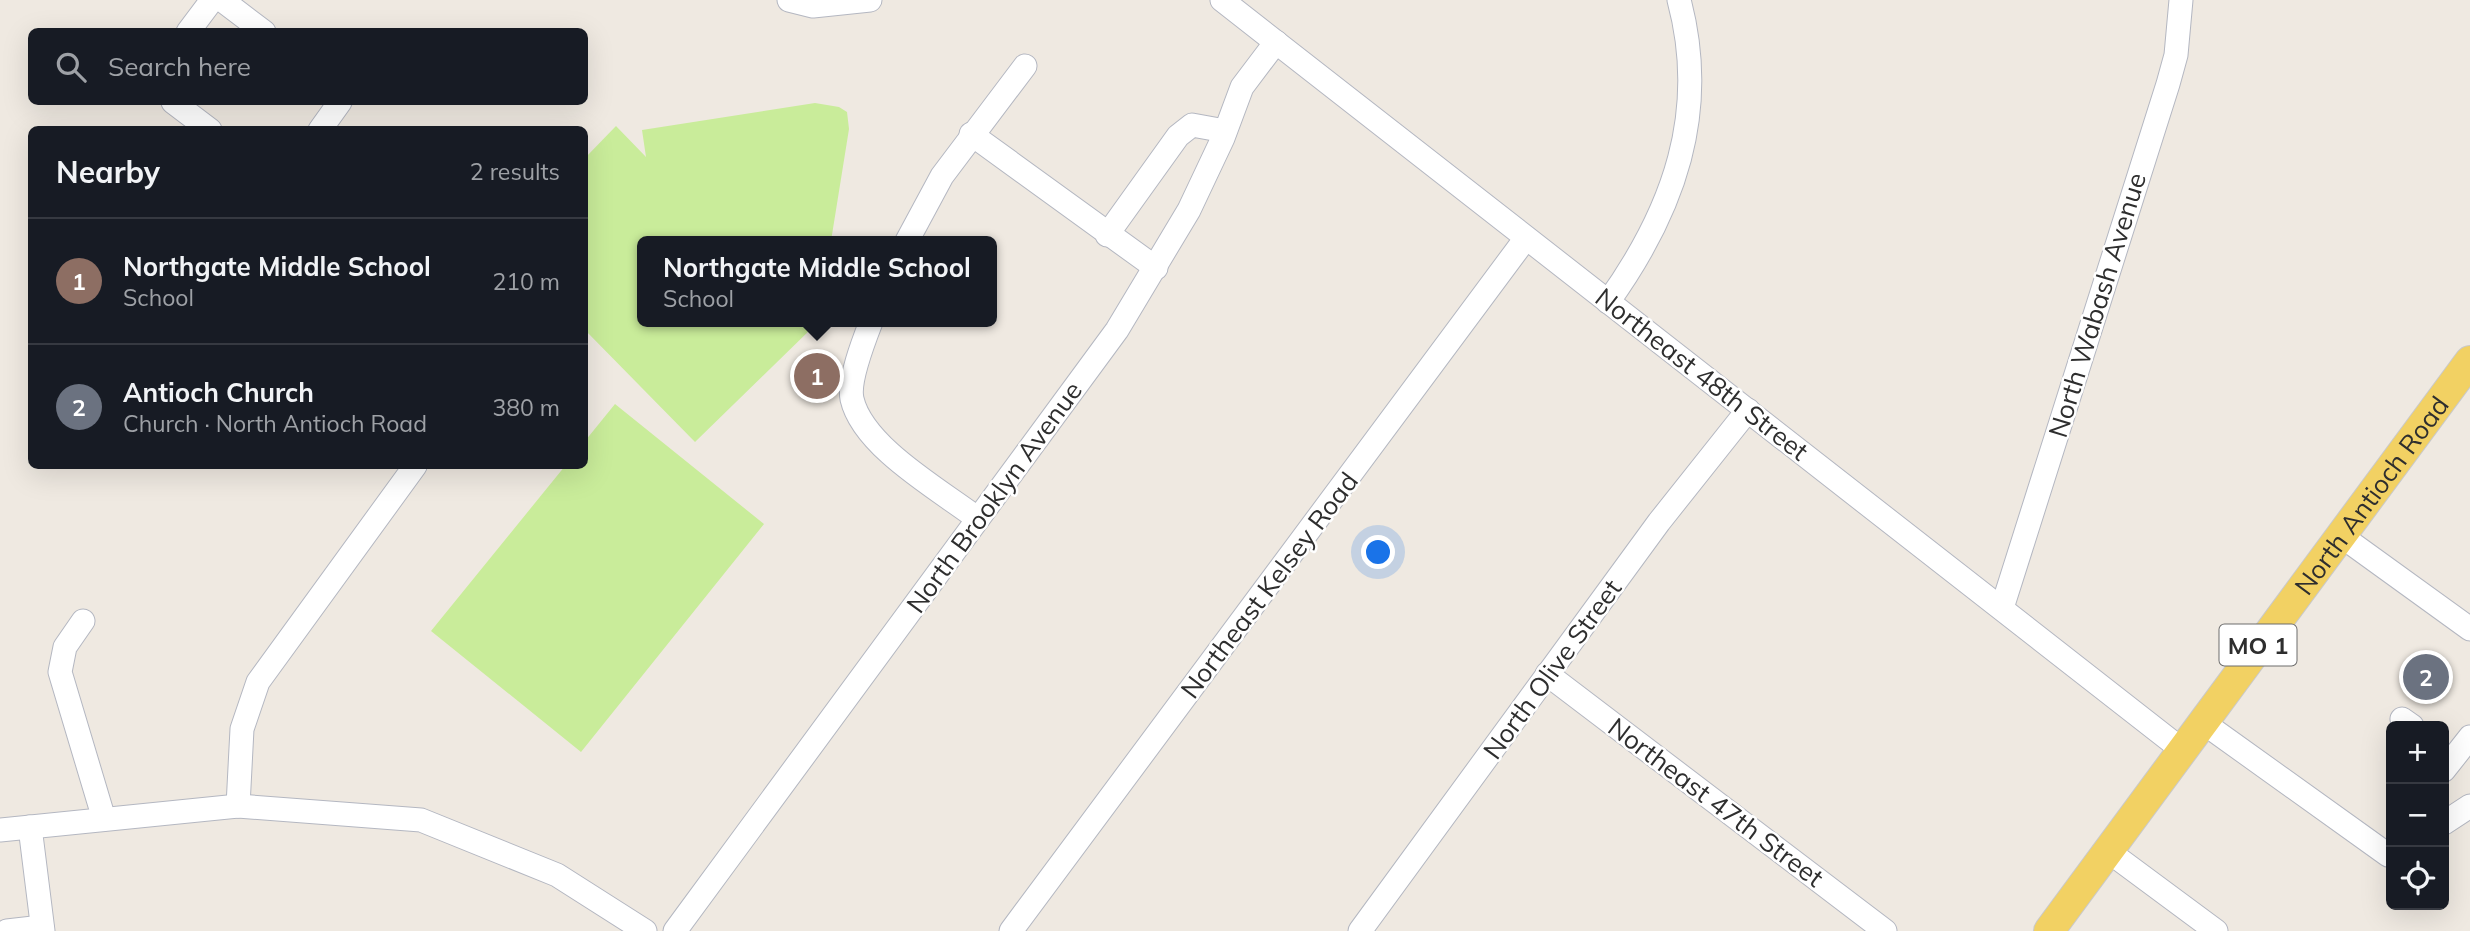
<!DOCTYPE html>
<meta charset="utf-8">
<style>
:root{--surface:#171b24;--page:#20242c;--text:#f1f3f6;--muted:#9ea1a6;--line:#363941;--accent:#4264fb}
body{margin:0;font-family:Mulish,sans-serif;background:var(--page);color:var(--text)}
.controls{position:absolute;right:21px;bottom:21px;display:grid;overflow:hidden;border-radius:10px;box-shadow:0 7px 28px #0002}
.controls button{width:63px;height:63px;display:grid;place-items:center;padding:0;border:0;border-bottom:2px solid var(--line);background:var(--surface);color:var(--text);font:35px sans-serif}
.you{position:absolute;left:1379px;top:553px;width:24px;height:24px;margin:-18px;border:5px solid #fff;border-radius:50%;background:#1a73e8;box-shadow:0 0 0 10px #1a73e833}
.badge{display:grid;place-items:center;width:46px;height:46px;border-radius:50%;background:var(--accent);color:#fff;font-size:23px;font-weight:700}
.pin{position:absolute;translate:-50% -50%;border:4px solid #fff;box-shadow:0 2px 7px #0006}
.popup{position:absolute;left:637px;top:236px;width:360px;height:91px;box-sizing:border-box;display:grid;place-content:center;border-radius:10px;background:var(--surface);filter:drop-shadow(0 2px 5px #0005);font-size:23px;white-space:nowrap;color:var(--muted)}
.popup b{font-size:26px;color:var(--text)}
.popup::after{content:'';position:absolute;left:50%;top:100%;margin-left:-14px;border:14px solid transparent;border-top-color:var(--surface)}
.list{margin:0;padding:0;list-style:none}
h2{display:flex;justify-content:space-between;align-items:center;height:91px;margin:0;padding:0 28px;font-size:30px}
h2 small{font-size:23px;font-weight:400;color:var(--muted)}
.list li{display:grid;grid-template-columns:46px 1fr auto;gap:21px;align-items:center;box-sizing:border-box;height:126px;padding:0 28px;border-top:2px solid var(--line)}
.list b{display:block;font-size:26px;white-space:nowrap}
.list p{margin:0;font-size:23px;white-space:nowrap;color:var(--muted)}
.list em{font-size:23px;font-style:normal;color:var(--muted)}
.icon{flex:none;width:38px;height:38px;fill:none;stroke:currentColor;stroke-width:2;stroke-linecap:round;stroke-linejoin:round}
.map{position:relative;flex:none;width:2470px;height:931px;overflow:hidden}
.search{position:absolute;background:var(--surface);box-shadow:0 7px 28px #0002;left:28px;top:28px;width:560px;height:77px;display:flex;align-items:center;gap:18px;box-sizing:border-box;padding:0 24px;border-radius:10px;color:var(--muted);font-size:26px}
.panel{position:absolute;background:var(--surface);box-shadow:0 7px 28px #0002;left:28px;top:126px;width:560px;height:343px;border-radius:10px}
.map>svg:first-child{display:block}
</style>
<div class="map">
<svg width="2470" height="931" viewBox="0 0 2470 931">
<rect width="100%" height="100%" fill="#efe9e1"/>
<!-- pitch -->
<g fill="#c9ec9a">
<polygon points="815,103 839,107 847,112 849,129 831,241 642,241 642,322 808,322 813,327 695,442 585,330 585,158 616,126 646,157 642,130"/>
<polygon points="615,404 764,524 581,752 431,631 565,466 584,466 585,441"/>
</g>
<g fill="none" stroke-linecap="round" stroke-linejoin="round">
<defs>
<g id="minor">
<polyline points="222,0 264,32"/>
<polyline points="789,0 813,6 870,0"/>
<polyline points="1222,0 2181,749"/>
<polyline points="188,32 212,0"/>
<polyline points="173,102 210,130"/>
<polyline points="320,130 340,102"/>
<polyline points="971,134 1156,268"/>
<polyline points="1107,235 1178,136 1192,125 1225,131"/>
<polyline points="907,241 942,176 1025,66"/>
<path d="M1608,302C1674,210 1709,112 1679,0"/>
<path d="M871,322C864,340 848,381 852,399C863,447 940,490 978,519"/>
<polyline points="2340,535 2470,629"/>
<polyline points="2002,608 2168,84 2176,55 2181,0"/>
<polyline points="83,621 65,647 60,672 104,819"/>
<polyline points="1547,674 1885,931"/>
<polyline points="2402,719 2412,726"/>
<polyline points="2201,721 2388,855 2391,853"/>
<polyline points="2444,770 2470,737"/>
<polyline points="238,806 242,729 258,682 415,466"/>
<polyline points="2444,823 2470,806"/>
<polyline points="30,827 43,931"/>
<polyline points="0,830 238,806 421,820 557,875 645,931"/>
<polyline points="2108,851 2216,931"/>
<polyline points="7,931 42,927"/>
<polyline points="675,931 1117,330 1189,210 1223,138 1242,87 1276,42"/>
<polyline points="1011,931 1526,238"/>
<polyline points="1360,931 1659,522 1748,410"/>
</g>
<g id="major">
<path id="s1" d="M2049,931L2470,361"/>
</g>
</defs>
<!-- minor casing -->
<use href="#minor" stroke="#b4b7c1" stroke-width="25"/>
<!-- major casing -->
<use href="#major" stroke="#c9c9c9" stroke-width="32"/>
<!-- minor -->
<use href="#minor" stroke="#fff" stroke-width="23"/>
<!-- major -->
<use href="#major" stroke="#f2d163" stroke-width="30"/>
</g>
<g text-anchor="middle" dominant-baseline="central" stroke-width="5" stroke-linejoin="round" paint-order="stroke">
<!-- shield labels -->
<rect fill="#fff" stroke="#6d6d6d" stroke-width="2" x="2219.5" y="624.5" width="77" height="41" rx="5"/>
<g font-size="24" font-weight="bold" fill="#2e2e2e">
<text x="2258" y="645">MO 1</text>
</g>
<!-- street labels -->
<g font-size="26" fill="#2e2e2e" stroke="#fff">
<text transform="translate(2097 305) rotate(-73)">North Wabash Avenue</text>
<text transform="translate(1702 374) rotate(38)">Northeast 48th Street</text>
<text stroke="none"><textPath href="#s1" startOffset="542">North Antioch Road</textPath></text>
<text transform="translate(994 497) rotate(-54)">North Brooklyn Avenue</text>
<text transform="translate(1269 585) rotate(-53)">Northeast Kelsey Road</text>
<text transform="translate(1552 669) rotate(-54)">North Olive Street</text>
<text transform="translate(1716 802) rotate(37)">Northeast 47th Street</text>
</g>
</g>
</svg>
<div class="controls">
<button>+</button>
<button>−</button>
<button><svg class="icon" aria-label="locate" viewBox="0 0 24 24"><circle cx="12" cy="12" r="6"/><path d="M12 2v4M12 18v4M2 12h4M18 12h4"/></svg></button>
</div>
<div class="you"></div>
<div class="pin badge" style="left:817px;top:376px;background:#8d6e63">1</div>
<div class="popup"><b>Northgate Middle School</b>School</div>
<div class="pin badge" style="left:2426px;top:677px;background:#6b7280">2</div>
<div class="search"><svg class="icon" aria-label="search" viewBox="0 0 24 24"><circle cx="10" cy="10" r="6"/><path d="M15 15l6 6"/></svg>Search here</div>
<section class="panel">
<h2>Nearby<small>2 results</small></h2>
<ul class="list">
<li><span class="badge" style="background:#8d6e63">1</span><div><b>Northgate Middle School</b><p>School</p></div><em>210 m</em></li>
<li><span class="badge" style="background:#6b7280">2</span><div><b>Antioch Church</b><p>Church · North Antioch Road</p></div><em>380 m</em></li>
</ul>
</section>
</div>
